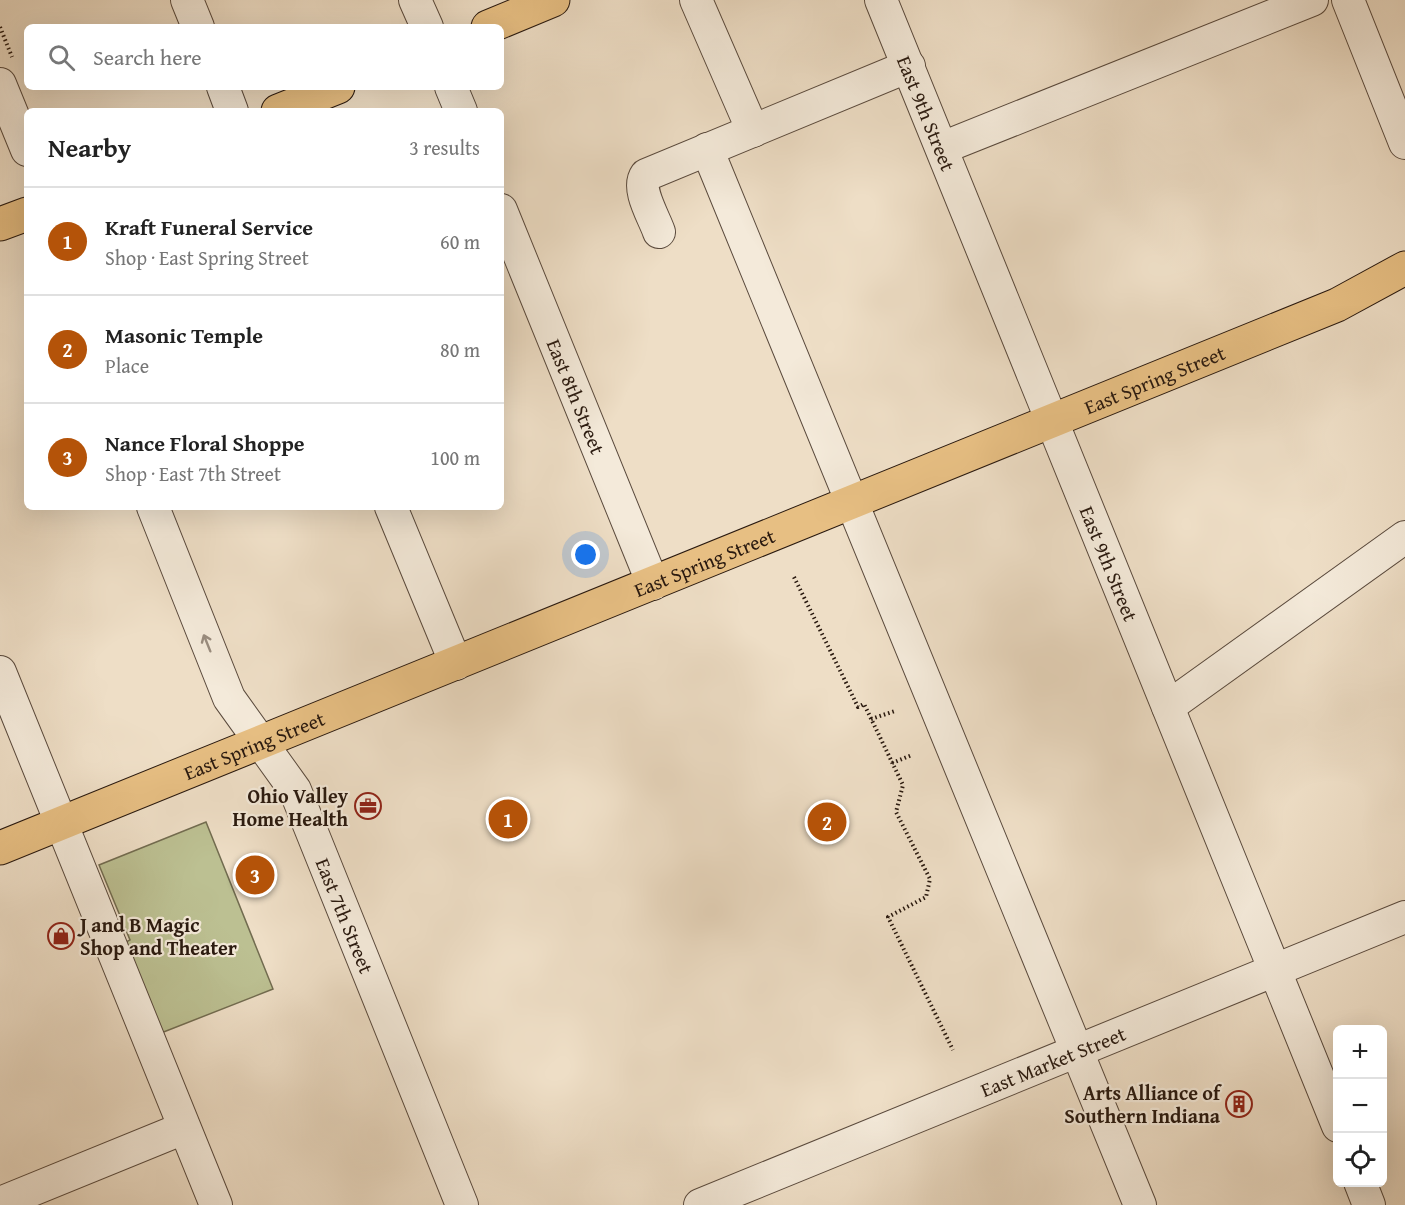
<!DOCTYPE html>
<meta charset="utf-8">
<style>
:root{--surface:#fff;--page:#f6f6f6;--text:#222;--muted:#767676;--line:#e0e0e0;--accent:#b45309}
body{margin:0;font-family:"Gentium Book Plus",serif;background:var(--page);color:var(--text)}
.controls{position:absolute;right:18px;bottom:18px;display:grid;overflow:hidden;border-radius:9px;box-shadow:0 6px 24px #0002}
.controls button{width:54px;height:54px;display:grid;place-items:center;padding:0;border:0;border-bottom:2px solid var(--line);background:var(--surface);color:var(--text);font:30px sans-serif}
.you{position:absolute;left:586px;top:555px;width:21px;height:21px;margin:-15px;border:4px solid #fff;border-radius:50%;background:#1a73e8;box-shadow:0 0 0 9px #1a73e833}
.badge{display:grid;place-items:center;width:39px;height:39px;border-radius:50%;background:var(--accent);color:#fff;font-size:20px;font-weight:700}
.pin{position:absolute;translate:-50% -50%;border:3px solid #fff;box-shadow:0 2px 6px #0006}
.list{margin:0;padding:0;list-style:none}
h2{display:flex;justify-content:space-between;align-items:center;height:78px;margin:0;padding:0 24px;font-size:26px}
h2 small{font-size:20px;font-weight:400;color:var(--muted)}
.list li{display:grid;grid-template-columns:39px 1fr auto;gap:18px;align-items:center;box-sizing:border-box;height:108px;padding:0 24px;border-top:2px solid var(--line)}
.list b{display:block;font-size:22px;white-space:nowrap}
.list p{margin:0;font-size:20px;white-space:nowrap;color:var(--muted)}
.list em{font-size:20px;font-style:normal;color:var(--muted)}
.icon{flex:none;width:33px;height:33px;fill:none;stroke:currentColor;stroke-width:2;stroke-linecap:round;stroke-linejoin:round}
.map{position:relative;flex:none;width:1405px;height:1205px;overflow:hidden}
.search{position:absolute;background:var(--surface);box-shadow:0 6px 24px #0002;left:24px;top:24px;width:480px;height:66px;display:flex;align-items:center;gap:15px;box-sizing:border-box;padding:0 21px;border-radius:9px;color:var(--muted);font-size:22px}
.panel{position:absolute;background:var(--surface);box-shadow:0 6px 24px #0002;left:24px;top:108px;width:480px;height:402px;border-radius:9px}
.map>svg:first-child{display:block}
</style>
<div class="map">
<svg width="1405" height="1205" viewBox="0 0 1405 1205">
<rect width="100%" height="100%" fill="#eedec6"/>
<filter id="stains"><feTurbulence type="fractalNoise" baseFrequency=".00333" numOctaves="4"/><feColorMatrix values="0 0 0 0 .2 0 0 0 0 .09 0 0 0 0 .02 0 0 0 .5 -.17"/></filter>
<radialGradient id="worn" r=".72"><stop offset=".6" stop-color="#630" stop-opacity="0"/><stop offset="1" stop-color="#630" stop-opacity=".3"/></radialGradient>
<!-- green -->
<polygon fill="#bcc092" stroke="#726c50" stroke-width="1.5" points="206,822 273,989 156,1035 120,945 130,940 99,865"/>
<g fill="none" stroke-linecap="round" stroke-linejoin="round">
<defs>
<g id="minor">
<polyline points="187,0 198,27"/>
<polyline points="415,0 427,27"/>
<polyline points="696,0 753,131"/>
<path id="s1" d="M881,0L1338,1126"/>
<polyline points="1348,0 1405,143"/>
<polyline points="0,84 27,150"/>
<polyline points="223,87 232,111"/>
<polyline points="451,87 461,111"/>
<polyline points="942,148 1312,0"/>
<polyline points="707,149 1140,1205"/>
<path id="s2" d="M501,210L653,584"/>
<path d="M659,232C654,217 636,189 646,175L909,66"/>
<path id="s3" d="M153,507L229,698L295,790L462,1205"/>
<polyline points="391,507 456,664"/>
<polyline points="0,672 216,1205"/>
<polyline points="1168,707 1405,537"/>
<polyline points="1360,1182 1369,1205"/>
<polyline points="0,1203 184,1128"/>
<path id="s4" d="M700,1205L1405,917"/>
</g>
<g id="major">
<polyline points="488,27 553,0"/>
<polyline points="278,111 338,87"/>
<polyline points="0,224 27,214"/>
<path id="s5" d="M0,848L1337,305L1405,268"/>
</g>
</defs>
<!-- minor casing -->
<use href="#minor" stroke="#5a4a3d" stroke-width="34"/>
<!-- major casing -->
<use href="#major" stroke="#29190f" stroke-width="35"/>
<!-- path -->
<g stroke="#29190f" stroke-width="4" stroke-dasharray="1.5 3" stroke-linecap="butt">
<polyline points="0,27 12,57"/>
<polyline points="794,577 858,707 864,704 903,785 896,812 930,879 926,897 888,917 953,1050"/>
<polyline points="871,719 895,711"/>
<polyline points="892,763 912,755"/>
</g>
<!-- minor -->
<use href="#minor" stroke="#f4eada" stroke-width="32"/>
<!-- major -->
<use href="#major" stroke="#e7bf83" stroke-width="33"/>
</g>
<!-- one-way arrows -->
<defs><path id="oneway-shaft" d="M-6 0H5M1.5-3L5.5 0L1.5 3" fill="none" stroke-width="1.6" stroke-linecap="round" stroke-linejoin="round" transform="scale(1.5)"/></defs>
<use stroke="#998c7f" href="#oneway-shaft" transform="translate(207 643) rotate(-112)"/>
<!-- icons -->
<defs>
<symbol id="office-ring" viewBox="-11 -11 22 22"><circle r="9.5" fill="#f4eada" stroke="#8f2418" stroke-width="1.5"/><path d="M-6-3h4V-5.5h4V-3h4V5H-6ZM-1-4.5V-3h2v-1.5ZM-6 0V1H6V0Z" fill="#8f2418"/></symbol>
<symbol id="shop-ring" viewBox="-11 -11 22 22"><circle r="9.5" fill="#f4eada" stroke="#8f2418" stroke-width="1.5"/><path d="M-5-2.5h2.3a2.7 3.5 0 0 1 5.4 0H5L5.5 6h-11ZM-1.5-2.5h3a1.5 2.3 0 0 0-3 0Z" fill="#8f2418"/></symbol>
<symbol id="building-ring" viewBox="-11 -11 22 22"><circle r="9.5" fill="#f4eada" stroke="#8f2418" stroke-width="1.5"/><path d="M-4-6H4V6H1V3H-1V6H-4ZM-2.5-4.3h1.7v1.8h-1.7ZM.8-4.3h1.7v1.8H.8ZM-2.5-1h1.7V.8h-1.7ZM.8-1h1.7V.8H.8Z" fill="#8f2418"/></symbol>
</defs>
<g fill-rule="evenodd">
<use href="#office-ring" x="353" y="791" width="30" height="30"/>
<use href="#shop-ring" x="46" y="921" width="30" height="30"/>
<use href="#building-ring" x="1224" y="1089" width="30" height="30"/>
</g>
<g text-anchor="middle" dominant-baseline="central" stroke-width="4.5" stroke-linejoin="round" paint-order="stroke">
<!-- street labels -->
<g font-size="20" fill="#29190f" stroke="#f4eada">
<text stroke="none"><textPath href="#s1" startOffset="122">East 9th Street</textPath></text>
<text stroke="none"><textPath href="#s5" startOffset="1246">East Spring Street</textPath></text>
<text stroke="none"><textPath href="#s2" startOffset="201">East 8th Street</textPath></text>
<text stroke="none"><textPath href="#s5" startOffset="760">East Spring Street</textPath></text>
<text stroke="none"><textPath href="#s1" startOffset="608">East 9th Street</textPath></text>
<text stroke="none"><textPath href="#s5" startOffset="274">East Spring Street</textPath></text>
<text stroke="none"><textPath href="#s3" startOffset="454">East 7th Street</textPath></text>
<text stroke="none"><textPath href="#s4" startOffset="381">East Market Street</textPath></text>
</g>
<!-- poi labels -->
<g font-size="20" font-weight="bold" fill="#29190f" stroke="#f4eada" text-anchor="end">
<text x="348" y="795">Ohio Valley<tspan x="348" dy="23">Home Health</tspan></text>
<text x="80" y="924" text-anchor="start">J and B Magic<tspan x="80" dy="23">Shop and Theater</tspan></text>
<text x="1220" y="1092">Arts Alliance of<tspan x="1220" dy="23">Southern Indiana</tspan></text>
</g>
</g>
<rect width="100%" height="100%" filter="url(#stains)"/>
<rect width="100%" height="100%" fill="url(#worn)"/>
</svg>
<div class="controls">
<button>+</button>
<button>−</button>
<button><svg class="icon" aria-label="locate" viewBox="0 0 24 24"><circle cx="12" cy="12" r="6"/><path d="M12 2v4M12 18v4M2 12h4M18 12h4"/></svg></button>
</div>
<div class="you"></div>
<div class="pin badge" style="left:508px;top:819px">1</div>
<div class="pin badge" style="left:827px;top:822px">2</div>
<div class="pin badge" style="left:255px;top:875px">3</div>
<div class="search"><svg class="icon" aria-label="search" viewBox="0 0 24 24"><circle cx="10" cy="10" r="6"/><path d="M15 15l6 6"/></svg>Search here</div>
<section class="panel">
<h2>Nearby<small>3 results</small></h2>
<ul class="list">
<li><span class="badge">1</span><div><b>Kraft Funeral Service</b><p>Shop · East Spring Street</p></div><em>60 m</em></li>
<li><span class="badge">2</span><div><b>Masonic Temple</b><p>Place</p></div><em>80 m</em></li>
<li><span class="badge">3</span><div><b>Nance Floral Shoppe</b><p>Shop · East 7th Street</p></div><em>100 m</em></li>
</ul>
</section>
</div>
